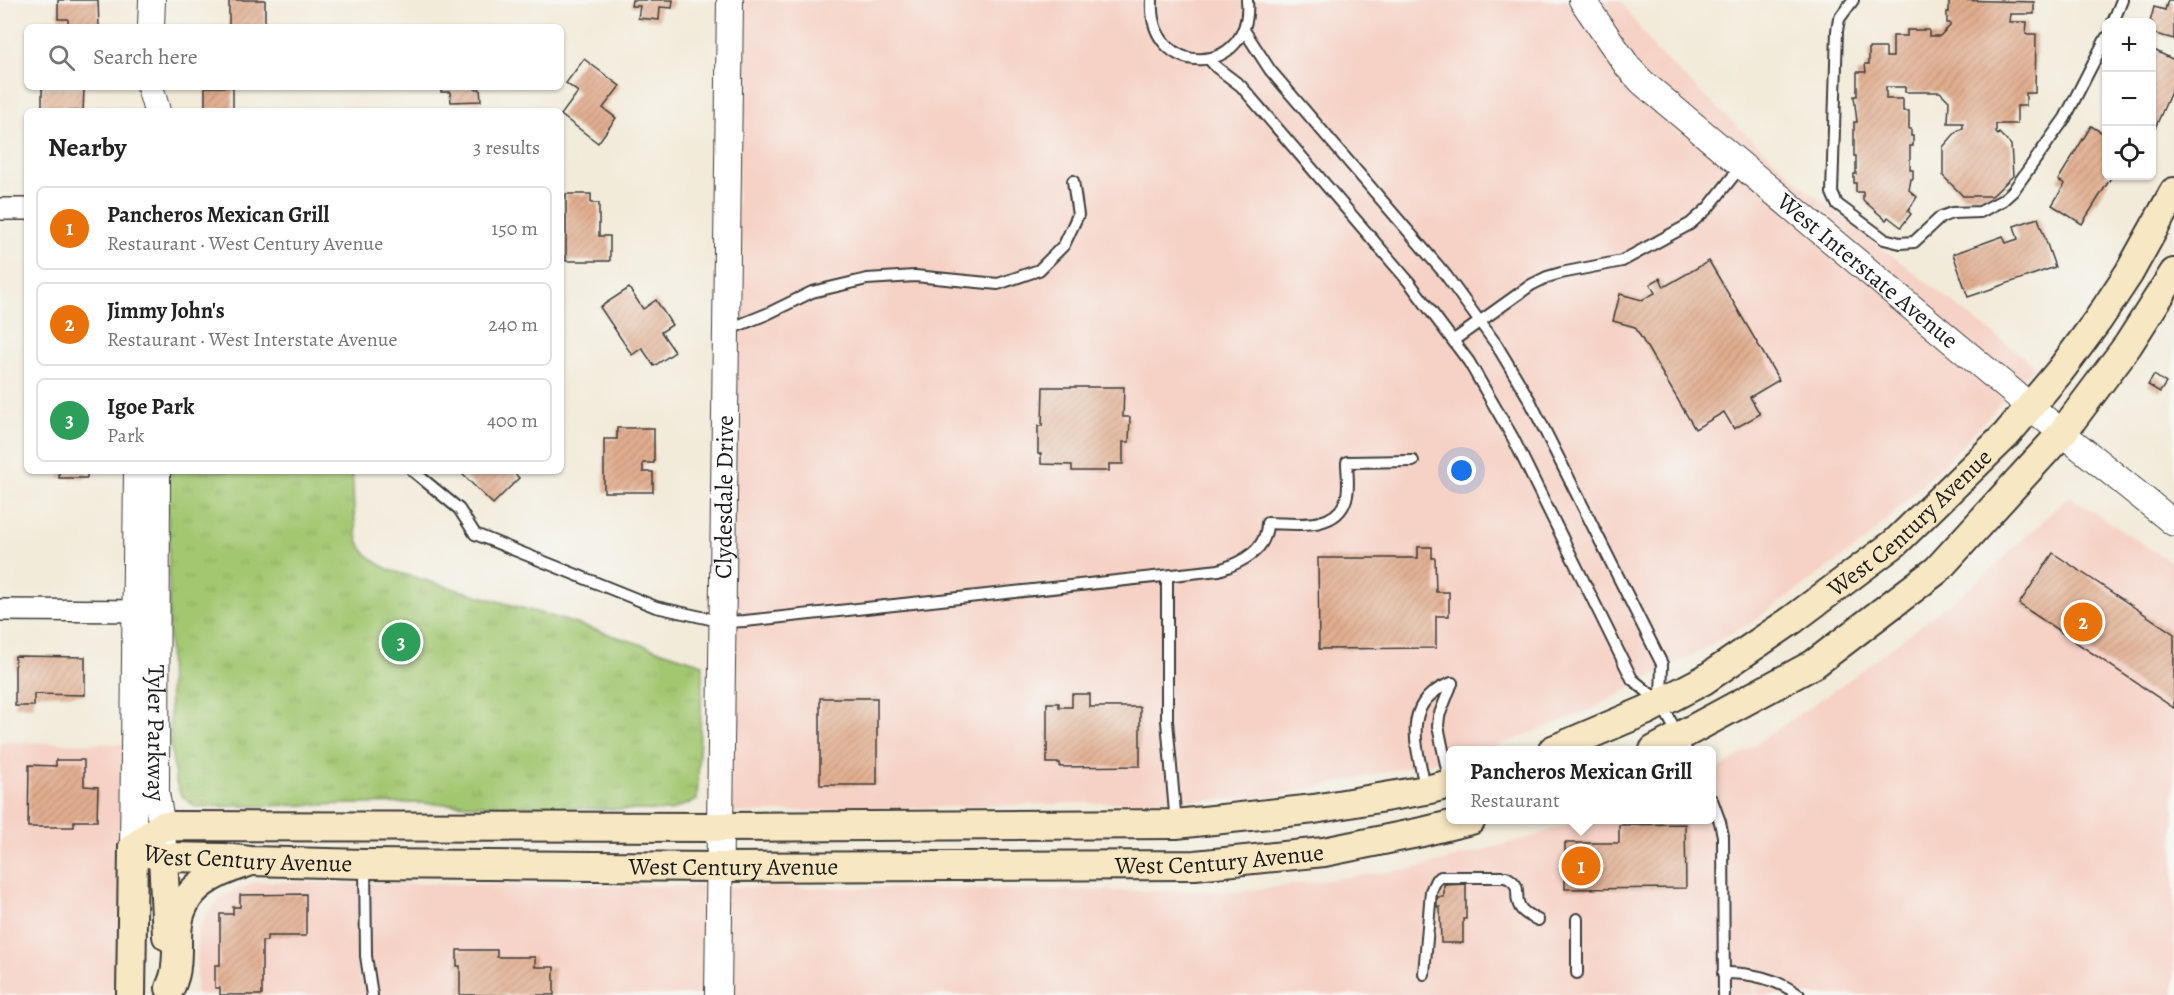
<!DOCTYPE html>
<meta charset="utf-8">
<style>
:root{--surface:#fff;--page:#f2f2f2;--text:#222;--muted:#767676;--line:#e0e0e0;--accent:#111827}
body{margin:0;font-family:Alegreya,serif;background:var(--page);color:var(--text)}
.controls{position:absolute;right:18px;top:18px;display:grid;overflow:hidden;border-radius:9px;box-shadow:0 2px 4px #0004}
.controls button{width:54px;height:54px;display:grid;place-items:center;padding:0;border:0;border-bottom:2px solid var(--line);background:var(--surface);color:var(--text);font:30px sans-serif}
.you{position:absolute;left:1462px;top:471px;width:21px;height:21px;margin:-15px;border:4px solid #fff;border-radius:50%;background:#1a73e8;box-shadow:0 0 0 9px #1a73e833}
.badge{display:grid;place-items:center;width:39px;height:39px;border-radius:50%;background:var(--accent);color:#fff;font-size:20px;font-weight:700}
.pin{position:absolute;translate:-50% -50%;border:3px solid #fff;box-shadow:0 2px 6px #0006}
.popup{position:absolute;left:1446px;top:746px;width:270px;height:78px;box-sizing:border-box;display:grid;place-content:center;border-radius:9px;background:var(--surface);filter:drop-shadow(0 2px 4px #0005);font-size:20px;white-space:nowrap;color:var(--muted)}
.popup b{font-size:22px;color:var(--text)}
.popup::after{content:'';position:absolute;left:50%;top:100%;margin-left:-12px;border:12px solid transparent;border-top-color:var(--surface)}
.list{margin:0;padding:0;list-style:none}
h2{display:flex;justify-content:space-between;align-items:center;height:78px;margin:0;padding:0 24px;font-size:26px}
h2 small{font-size:20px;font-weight:400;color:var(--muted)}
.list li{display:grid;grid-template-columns:39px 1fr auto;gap:18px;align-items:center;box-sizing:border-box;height:84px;margin:0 12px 12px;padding:0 12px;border:2px solid var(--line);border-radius:9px}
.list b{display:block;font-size:22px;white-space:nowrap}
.list p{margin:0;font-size:20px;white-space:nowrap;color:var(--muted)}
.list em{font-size:20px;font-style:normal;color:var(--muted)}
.icon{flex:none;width:33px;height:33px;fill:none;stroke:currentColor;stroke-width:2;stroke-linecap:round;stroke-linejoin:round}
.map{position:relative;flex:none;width:2174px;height:995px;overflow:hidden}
.search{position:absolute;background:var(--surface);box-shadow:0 2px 4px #0004;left:24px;top:24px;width:540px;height:66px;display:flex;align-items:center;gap:15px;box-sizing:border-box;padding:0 21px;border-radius:9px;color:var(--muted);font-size:22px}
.panel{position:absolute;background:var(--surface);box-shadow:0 2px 4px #0004;left:24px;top:108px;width:540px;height:366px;border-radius:9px}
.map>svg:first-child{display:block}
</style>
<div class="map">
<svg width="2174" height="995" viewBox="0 0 2174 995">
<defs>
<pattern id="grass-tufts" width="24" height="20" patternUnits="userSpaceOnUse" patternTransform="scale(1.5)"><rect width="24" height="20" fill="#a3c771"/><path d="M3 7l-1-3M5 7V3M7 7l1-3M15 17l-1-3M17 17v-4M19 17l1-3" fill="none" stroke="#8caa61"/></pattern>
<pattern id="building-hatch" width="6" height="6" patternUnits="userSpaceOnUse" patternTransform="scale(1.5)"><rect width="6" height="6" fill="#e1ad8f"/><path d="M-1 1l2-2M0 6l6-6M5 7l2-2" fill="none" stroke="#c0947b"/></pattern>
</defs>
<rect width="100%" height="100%" fill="#f6f6f2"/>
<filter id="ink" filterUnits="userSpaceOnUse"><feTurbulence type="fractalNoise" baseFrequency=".0167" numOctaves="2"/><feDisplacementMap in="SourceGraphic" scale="12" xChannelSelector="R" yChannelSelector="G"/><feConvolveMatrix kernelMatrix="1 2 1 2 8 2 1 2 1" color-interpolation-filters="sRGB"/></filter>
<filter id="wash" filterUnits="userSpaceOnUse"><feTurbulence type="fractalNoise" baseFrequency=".008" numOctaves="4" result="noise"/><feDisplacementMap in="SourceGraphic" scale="24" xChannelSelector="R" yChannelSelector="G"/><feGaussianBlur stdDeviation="1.35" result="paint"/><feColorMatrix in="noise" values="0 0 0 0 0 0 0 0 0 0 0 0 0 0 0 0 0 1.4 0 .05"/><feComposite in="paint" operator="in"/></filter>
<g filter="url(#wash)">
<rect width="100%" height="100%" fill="#f2ebda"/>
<!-- built -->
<g fill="#f6d1c5">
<polygon points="739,0 1620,0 1656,51 1807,190 2035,366 1965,442 1866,541 1748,625 1592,709 1487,750 1450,750 1450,758 1267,798 731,813"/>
<polygon points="2069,496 2174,564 2174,995 1756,995 1757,929 1754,995 196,995 198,930 209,911 225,895 255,882 1238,892 1416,868 1528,838 1580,820 1712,820 1712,774 1853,677 1982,578"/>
<polygon points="0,742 128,744 123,995 0,995"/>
</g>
<!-- grass -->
<path fill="url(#grass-tufts)" stroke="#607246" stroke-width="1.5" d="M168,471H352C354,490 352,536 363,550C370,559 380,565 389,570L564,620L703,664L697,800L670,811L414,803L196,807L181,795L176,782L170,742Z"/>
<g id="blocks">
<!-- building -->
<g fill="url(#building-hatch)">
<polygon points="58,0 98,0 99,27 68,27 68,19 58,19"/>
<rect x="229" y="0" width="36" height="27"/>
<polygon points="632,0 673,0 672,8 660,7 659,20 638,18 640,6 631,6"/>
<polygon points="1954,0 2034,2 2034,14 2010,14 2009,22 2027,22 2026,34 2036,34 2035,93 2026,93 2026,106 2017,106 2017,124 1996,124 1996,133 1998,135 1999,133 2011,145 2013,176 1992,196 1963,196 1943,176 1943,147 1957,131 1963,128 1963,123 1948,123 1949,101 1940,92 1905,92 1905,87 1886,87 1886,99 1903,99 1903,111 1909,111 1909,129 1911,129 1911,136 1913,136 1913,146 1910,146 1910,170 1913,170 1913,179 1911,179 1909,190 1917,197 1908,211 1911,214 1901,227 1888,217 1886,220 1863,200 1863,192 1856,192 1856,183 1854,183 1854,174 1856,174 1856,156 1854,156 1854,122 1857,122 1854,96 1857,96 1857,72 1866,72 1865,64 1869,64 1869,48 1886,48 1886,57 1893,57 1893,36 1907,36 1907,30 1929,30 1929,36 1940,36 1950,26 1950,23 1947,23 1947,12 1949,12 1949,1"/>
<polygon points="2168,0 2174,0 2174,39 2152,33 2152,22 2150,22 2154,7 2165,10"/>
<polygon points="2152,49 2174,60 2174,85 2152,135"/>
<polygon points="584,59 620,86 603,108 616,118 598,143 561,115 578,92 566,83"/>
<rect x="205" y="87" width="28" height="22"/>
<polygon points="441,87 475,87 475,89 480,89 481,101 451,102 450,92 441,92"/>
<polygon points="42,88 84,89 83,111 42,111"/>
<polygon points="2091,126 2106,135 2106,176 2112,176 2082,224 2052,205 2065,184 2058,180"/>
<polygon points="566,194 591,194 591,203 599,203 599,236 610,236 610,261 566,261"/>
<polygon points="2038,218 2055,267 1968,297 1953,254 2003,236 2006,243 2018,239 2014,226"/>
<polygon points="1709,261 1779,380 1750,397 1760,414 1734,429 1724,412 1695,429 1635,327 1613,321 1620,294 1642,300 1655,293 1650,284 1660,278 1664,287"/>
<polygon points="629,288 643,309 656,300 672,325 661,332 675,352 654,366 642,348 632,355 600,307"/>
<polygon points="2154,375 2166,383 2160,392 2148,385"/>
<polygon points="1043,387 1124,387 1123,417 1130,417 1129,442 1123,442 1123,464 1109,464 1109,471 1072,471 1072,465 1041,464 1041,454 1038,454 1038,426 1042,426"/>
<polygon points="617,428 654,428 654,463 643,463 643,472 653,472 653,492 604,492 604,439 617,439"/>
<rect x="59" y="471" width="28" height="7"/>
<polygon points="459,471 512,471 519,478 493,504"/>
<polygon points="1418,547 1432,547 1432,558 1435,558 1436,592 1449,592 1449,616 1436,616 1436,648 1319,649 1318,558 1418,558"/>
<polygon points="2053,553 2174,634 2174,708 2019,604"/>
<polygon points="15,656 85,657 85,695 34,694 34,706 15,706"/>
<polygon points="1072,694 1090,694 1090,707 1140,707 1140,766 1060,767 1060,763 1047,763 1047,703 1059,703 1059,707 1072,707"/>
<rect x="820" y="698" width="57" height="87"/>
<polygon points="56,760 84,760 84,786 98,787 97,821 74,821 74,827 28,827 29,765 56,766"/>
<polygon points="1685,824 1686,888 1565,889 1565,843 1619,843 1619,825"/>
<polygon points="1466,884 1466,919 1463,919 1463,943 1441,943 1440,907 1437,907 1437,897 1444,897 1444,885"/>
<polygon points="306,894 306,936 267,936 267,941 262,941 262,995 220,995 220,988 215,988 215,965 220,965 220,914 233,914 233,907 240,907 240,895"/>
<polygon points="457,950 497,950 497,957 535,957 535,967 554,967 554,995 460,995 460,966 457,966"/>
</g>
</g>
</g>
<g filter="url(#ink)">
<use href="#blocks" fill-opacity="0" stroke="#3c3b38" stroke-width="1.5"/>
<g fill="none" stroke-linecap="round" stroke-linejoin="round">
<defs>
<g id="service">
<path d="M1152,0C1147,80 1254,78 1247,0"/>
<polyline points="1853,0 1839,19 1837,31 1832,193 1837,204 1884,239 1900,243 1914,242 1941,217 1952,213 1980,212 2003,200 2013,191 2065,118 2106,38"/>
<polyline points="2113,22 2122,0"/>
<polyline points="1244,30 1270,70 1445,274 1496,344 1529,399 1662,664 1661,699"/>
<polyline points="1209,59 1216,67 1241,86 1409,282 1469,362 1513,438 1632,679 1661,703 1686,750"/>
<polyline points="727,330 767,314 812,292 867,279 915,276 998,284 1039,270 1064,245 1078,215 1073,181"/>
<polyline points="1454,340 1531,285 1547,277 1561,273 1622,261 1690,224 1708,208 1742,165"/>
<path d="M413,471L459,509L475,534L656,607L724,622L745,621L1219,570C1243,562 1267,550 1267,523C1292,523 1336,532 1346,499C1350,488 1347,474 1347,462L1413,461"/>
<polyline points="1167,576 1167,721 1176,824"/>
<polyline points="1450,784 1438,726 1439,716 1452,683"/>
<path d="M1426,790C1417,748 1399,701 1452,683"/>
<polyline points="1712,800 1720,822 1723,836 1724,995"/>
<polyline points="365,864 366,956 372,995"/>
<polyline points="1577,919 1577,973"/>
<path d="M1723,973C1751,973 1775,978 1799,995"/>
<path d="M1424,974L1431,891L1436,880L1441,877H1506C1523,886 1514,893 1519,905C1522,913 1532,917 1538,920"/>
</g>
<g id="minor">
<polyline points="0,209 27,209"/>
<polyline points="0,610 149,611"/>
</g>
<g id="tertiary">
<path id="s1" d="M1582,0L1628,67L1642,82L2062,433L2174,523"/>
<polyline points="151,27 152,0"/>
<polyline points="150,87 157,111"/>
<path id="s2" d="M157,471L156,793L162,826L163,848"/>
<polyline points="133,848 137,471"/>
<path id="s3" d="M718,995L730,0"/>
</g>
<g id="secondary">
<path id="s4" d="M1553,750L1647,710L1704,680L1792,620L1895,543L2006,435L2060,371L2098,320L2129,273L2174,192"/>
<polyline points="1654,750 1814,664 1937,570 2062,433 2128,345 2174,273"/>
<path id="s5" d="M133,848L163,857L223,858L250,861L365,864L719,867L1195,865L1324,852L1422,832L1471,820"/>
<polyline points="133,848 162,826 720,827 1176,824 1314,809 1426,790 1450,784"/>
<polyline points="163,857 167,936"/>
<path d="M170,988C173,981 176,973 176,966C178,952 176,938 178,924C183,887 214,873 246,863"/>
<polyline points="131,995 133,848"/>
</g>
</defs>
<!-- service casing -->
<use href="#service" stroke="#3c3b38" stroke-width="14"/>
<!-- minor casing -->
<use href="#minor" stroke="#3c3b38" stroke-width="24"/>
<!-- tertiary casing -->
<use href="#tertiary" stroke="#3c3b38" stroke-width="28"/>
<!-- secondary casing -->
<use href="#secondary" stroke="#3c3b38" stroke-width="32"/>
<!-- service -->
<use href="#service" stroke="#fff" stroke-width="10"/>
<!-- minor -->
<use href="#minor" stroke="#fff" stroke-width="21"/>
<!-- tertiary -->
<use href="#tertiary" stroke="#fff" stroke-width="26"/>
<!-- secondary -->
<use href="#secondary" stroke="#f8e7c3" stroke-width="28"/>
</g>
</g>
<g text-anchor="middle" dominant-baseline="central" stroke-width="5" stroke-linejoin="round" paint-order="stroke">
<!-- street labels -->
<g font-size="24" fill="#1c1c1c" stroke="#f6f6f2">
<text stroke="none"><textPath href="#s1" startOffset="396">West Interstate Avenue</textPath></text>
<text stroke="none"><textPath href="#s3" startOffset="498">Clydesdale Drive</textPath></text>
<text stroke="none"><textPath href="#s4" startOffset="426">West Century Avenue</textPath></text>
<text stroke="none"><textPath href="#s2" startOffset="262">Tyler Parkway</textPath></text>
<text stroke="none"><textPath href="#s5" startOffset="116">West Century Avenue</textPath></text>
<text stroke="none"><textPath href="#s5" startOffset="1088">West Century Avenue</textPath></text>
<text stroke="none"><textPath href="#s5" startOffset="602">West Century Avenue</textPath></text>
</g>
</g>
</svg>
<div class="controls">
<button>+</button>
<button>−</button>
<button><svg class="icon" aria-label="locate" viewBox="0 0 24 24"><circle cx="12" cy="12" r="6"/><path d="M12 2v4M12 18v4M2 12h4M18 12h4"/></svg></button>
</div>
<div class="you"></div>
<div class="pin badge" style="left:1581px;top:866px;background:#e8710a">1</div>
<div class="popup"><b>Pancheros Mexican Grill</b>Restaurant</div>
<div class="pin badge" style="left:2083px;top:622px;background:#e8710a">2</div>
<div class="pin badge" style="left:401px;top:642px;background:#2e9e5b">3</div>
<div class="search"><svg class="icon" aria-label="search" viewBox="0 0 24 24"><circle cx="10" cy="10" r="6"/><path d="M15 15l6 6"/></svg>Search here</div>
<section class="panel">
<h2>Nearby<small>3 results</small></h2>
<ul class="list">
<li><span class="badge" style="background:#e8710a">1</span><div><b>Pancheros Mexican Grill</b><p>Restaurant · West Century Avenue</p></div><em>150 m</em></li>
<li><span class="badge" style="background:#e8710a">2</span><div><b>Jimmy John's</b><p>Restaurant · West Interstate Avenue</p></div><em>240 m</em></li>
<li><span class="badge" style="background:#2e9e5b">3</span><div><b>Igoe Park</b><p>Park</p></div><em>400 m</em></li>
</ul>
</section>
</div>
